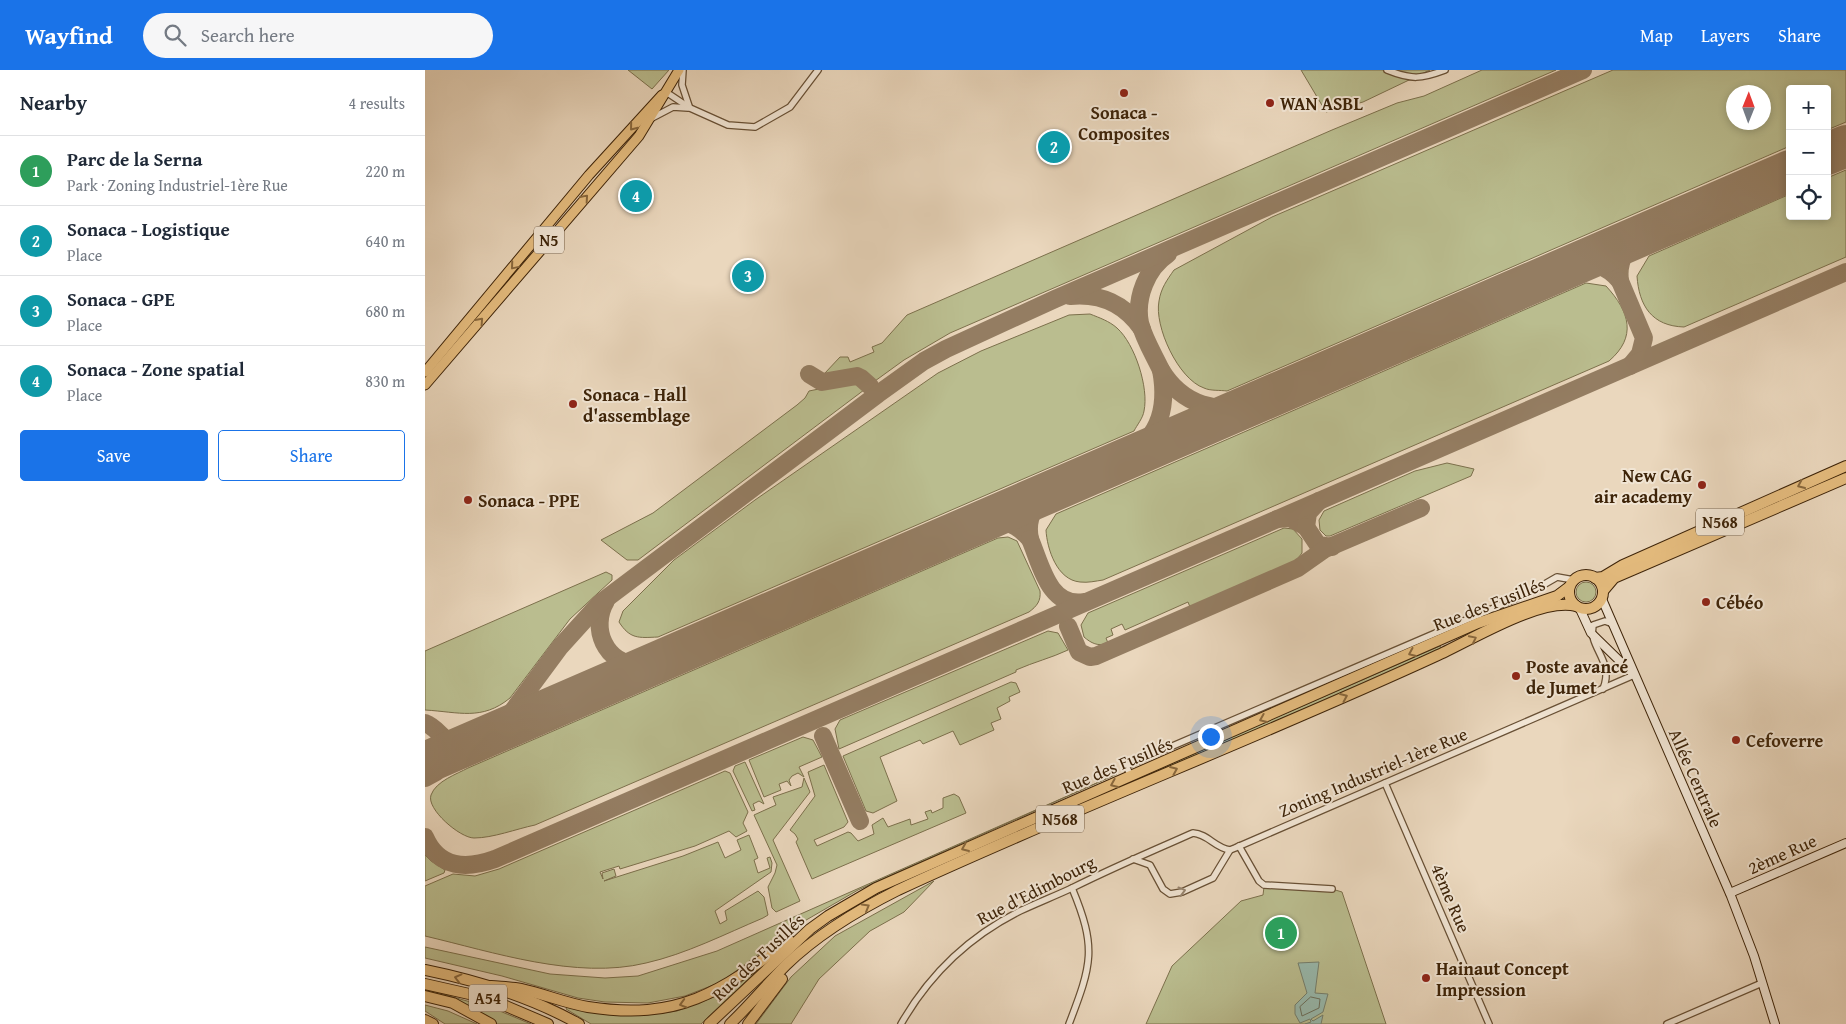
<!DOCTYPE html>
<meta charset="utf-8">
<style>
:root{--surface:#fff;--page:#f6f6f7;--text:#1f2937;--muted:#747a83;--line:#e0e1e3;--accent:#1a73e8}
body{margin:0;font-family:"Gentium Book Plus",serif;background:var(--page);color:var(--text)}
.controls{position:absolute;right:15px;top:15px;display:grid;overflow:hidden;border-radius:5px;box-shadow:0 2px 8px #0003}
.controls button{width:45px;height:45px;display:grid;place-items:center;padding:0;border:0;border-bottom:1px solid var(--line);background:var(--surface);color:var(--text);font:25px sans-serif}
.compass{position:absolute;left:1301px;top:15px;width:45px;height:45px;border-radius:50%;background:var(--surface);box-shadow:0 2px 8px #0003;rotate:1deg}
.you{position:absolute;left:785px;top:666px;width:18px;height:18px;margin:-12px;border:4px solid #fff;border-radius:50%;background:#1a73e8;box-shadow:0 0 0 8px #1a73e833}
.badge{display:grid;place-items:center;width:32px;height:32px;border-radius:50%;background:var(--accent);color:#fff;font-size:16px;font-weight:700}
.pin{position:absolute;translate:-50% -50%;border:2px solid #fff;box-shadow:0 1px 5px #0006}
.list{margin:0;padding:0;list-style:none}
h2{display:flex;justify-content:space-between;align-items:center;height:65px;margin:0;padding:0 20px;font-size:21px}
h2 small{font-size:16px;font-weight:400;color:var(--muted)}
.list li{display:grid;grid-template-columns:32px 1fr auto;gap:15px;align-items:center;box-sizing:border-box;height:70px;padding:0 20px;border-top:1px solid var(--line)}
.list b{display:block;font-size:19px;white-space:nowrap}
.list p{margin:0;font-size:16px;white-space:nowrap;color:var(--muted)}
.list em{font-size:16px;font-style:normal;color:var(--muted)}
.actions{display:flex;gap:10px;padding:15px 20px}
.actions a{flex:1;padding:11px 0;border:1px solid var(--accent);border-radius:5px;text-align:center;font-size:18px;color:var(--accent)}
.actions .main{background:var(--accent);color:#fff}
.icon{flex:none;width:28px;height:28px;fill:none;stroke:currentColor;stroke-width:2;stroke-linecap:round;stroke-linejoin:round}
.map{position:relative;flex:none;width:1421px;height:954px;overflow:hidden}
header{display:flex;align-items:center;gap:30px;box-sizing:border-box;height:70px;padding:0 25px;background:var(--accent);color:#fff}
header strong{font-size:24px}
nav{display:flex;gap:28px;margin-inline-start:auto;font-size:18px}
.search{width:350px;height:45px;background:var(--page);display:flex;align-items:center;gap:12px;box-sizing:border-box;padding:0 18px;border-radius:28px;color:var(--muted);font-size:19px}
main{display:flex}
aside{flex:1;background:var(--surface)}
.map>svg:first-child{display:block}
</style>
<header>
<strong>Wayfind</strong>
<div class="search"><svg class="icon" aria-label="search" viewBox="0 0 24 24"><circle cx="10" cy="10" r="6"/><path d="M15 15l6 6"/></svg>Search here</div>
<nav><a>Map</a><a>Layers</a><a>Share</a></nav>
</header>
<main>
<aside>
<h2>Nearby<small>4 results</small></h2>
<ul class="list">
<li><span class="badge" style="background:#2e9e5b">1</span><div><b>Parc de la Serna</b><p>Park · Zoning Industriel-1ère Rue</p></div><em>220 m</em></li>
<li><span class="badge" style="background:#0f9aa8">2</span><div><b>Sonaca - Logistique</b><p>Place</p></div><em>640 m</em></li>
<li><span class="badge" style="background:#0f9aa8">3</span><div><b>Sonaca - GPE</b><p>Place</p></div><em>680 m</em></li>
<li><span class="badge" style="background:#0f9aa8">4</span><div><b>Sonaca - Zone spatial</b><p>Place</p></div><em>830 m</em></li>
</ul>
<div class="actions"><a class="main">Save</a><a>Share</a></div>
</aside>
<div class="map">
<svg width="1421" height="954" viewBox="0 0 1421 954">
<rect width="100%" height="100%" fill="#ead7bd"/>
<filter id="stains"><feTurbulence type="fractalNoise" baseFrequency=".004" numOctaves="4"/><feColorMatrix values="0 0 0 0 .2 0 0 0 0 .09 0 0 0 0 .02 0 0 0 .5 -.17"/></filter>
<radialGradient id="worn" r=".72"><stop offset=".6" stop-color="#630" stop-opacity="0"/><stop offset="1" stop-color="#630" stop-opacity=".3"/></radialGradient>
<!-- green -->
<g fill="#babd8f" stroke="#7c704c" fill-rule="evenodd">
<polygon points="203,0 244,0 227,19"/>
<polygon points="876,0 1005,0 938,32 901,42"/>
<path d="M1057,0H1131L525,263L479,290L450,311C431,291 412,313 400,303L415,287H423L425,292L449,282L447,277L457,273L482,245L907,60L972,33L999,26Z"/>
<path d="M1188,0H1421V52L1402,60V19H1365V76L802,321C795,320 785,321 779,318C753,309 729,256 734,231C736,218 742,210 749,200L847,147ZM1308,22H1338V52H1308Z"/>
<path d="M1421,100V187L1259,257C1227,256 1214,236 1212,206L1224,186L1365,124V146H1402V108Z"/>
<path d="M1161,213L1181,216C1205,242 1212,267 1184,291L678,510C671,511 663,513 655,512C632,510 622,479 621,460L631,444Z"/>
<path d="M665,244C675,248 684,251 692,258C710,274 724,318 719,341C718,348 712,355 709,361L233,567C213,568 205,569 194,552L198,541L249,490L330,430L513,303L556,281L644,245Z"/>
<polygon points="428,312 439,320 213,490 202,490 176,470 228,443 372,335 380,328 384,321"/>
<polygon points="1022,393 1049,399 1046,406 905,466 901,466 895,460 894,450 899,441 990,401"/>
<path d="M859,458L868,459L877,469V483L870,492L765,537L763,532L700,560L697,554L686,559L688,565L681,568L683,573C673,577 666,573 659,567L656,555L663,543Z"/>
<path d="M583,467L592,471L615,521C616,531 612,536 604,542L110,755C91,759 68,768 49,768C35,768 1,739 6,725C11,711 32,704 43,698L573,468Z"/>
<path d="M181,502L187,505V510L145,549L85,628C57,651 34,642 0,640V581Z"/>
<circle cx="1161" cy="522" r="10"/>
<path d="M623,561L633,563L643,580C626,588 609,592 591,600V602L414,679L410,659L415,650Z"/>
<polygon points="1015,576 1017,579 699,717 698,714"/>
<polygon points="586,612 591,613 595,622 584,627 585,631 572,638 576,649 566,653 569,660 535,675 528,661 498,674 495,670 455,687 472,731 448,743 441,741 418,686"/>
<polygon points="378,667 388,670 397,687 374,697 379,707 373,703 367,706 364,710 366,716 362,711 354,714 356,720 339,727 324,690"/>
<polygon points="320,692 339,734 334,731 328,734 330,740 327,741 308,701 310,696"/>
<polygon points="399,695 423,752 419,757 389,770 392,776 423,762 426,763 433,771 449,764 447,755 458,748 463,757 485,749 486,755 503,749 500,742 506,740 507,743 518,738 518,728 529,724 534,727 541,743 387,809 371,772 373,769 370,764 365,760 390,726 383,702"/>
<path d="M300,701L305,703L323,742L318,753L322,761L311,767L304,761L270,776L195,799L194,796L175,802L178,809L177,803L189,799L191,806L179,811L258,786L293,772L300,788L316,780L312,770L324,765L333,788L329,790L333,803L345,798L342,788L345,787L347,793L346,802L290,841L295,854L302,850L300,841L333,821L339,827L343,845L338,848C300,864 261,884 221,893C151,910 68,882 0,866V816L28,804L50,806L74,799Z"/>
<polygon points="692,704 433,820 376,853 296,912 260,926 223,933 180,932 153,928 77,906 0,888 0,877 125,904 180,908 213,906 292,881"/>
<polygon points="379,708 385,722 348,770 375,831 351,842 347,838 343,817 350,803 352,795 329,745 351,735 348,727 377,717"/>
<polygon points="0,785 6,791 20,800 19,803 0,811"/>
<polygon points="509,811 479,842 445,861 394,909 366,954 331,954 366,907 410,866"/>
<polygon points="839,817 907,819 917,822 961,954 721,954 747,896 816,831 838,825"/>
<polygon points="337,896 276,954 166,954 141,939 142,937 220,945 252,941 305,921"/>
<polygon points="0,919 70,939 106,954 71,954 58,945 0,921"/>
<polygon points="0,935 23,941 52,954 20,954 0,941"/>
</g>
<!-- water -->
<polygon fill="#98baae" stroke="#747e6c" points="894,892 890,923 903,924 898,942 886,949 888,951 898,945 896,954 880,954 886,952 885,949 875,953 870,944 870,935 882,923 873,893"/>
<g fill="none" stroke-linecap="round" stroke-linejoin="round">
<!-- shore -->
<polygon stroke="#6a6e5b" stroke-width="1" points="886,927 895,929 894,938 877,946 875,937"/>
<!-- taxiway -->
<g stroke="#947d62" stroke-width="18">
<path d="M1146,195C1167,192 1181,194 1195,211C1192,188 1203,176 1221,163"/>
<polyline points="1195,211 1219,268 1215,284 1205,296"/>
<path d="M645,226C675,223 700,234 717,259"/>
<path d="M736,300C729,285 719,269 715,253C710,228 722,198 743,184"/>
<polyline points="384,304 397,312 432,306 436,308 445,316"/>
<path d="M694,392C732,371 744,342 736,300C757,335 793,346 831,332"/>
<polyline points="852,449 865,448 881,457 883,443 894,431"/>
<path d="M554,452C576,449 590,452 605,469C600,445 612,433 630,419"/>
<polyline points="881,457 893,475 907,477"/>
<path d="M605,469C616,495 624,538 659,532"/>
<path d="M181,531C165,558 180,594 214,595C224,595 235,590 244,587"/>
<polyline points="643,556 654,582 665,587 671,586 873,498 900,479 996,438"/>
<path d="M0,653C14,658 19,674 34,676L75,658L135,577L174,534L453,324L499,291L521,279L630,229L1158,0"/>
<polyline points="398,666 435,751"/>
<polyline points="0,708 11,702 29,680"/>
<path d="M0,767C14,799 42,799 70,789L1421,202"/>
</g>
<!-- runway -->
<g stroke="#947d62" stroke-width="42">
<polyline points="1402,84 1421,76"/>
<polyline points="0,693 1365,101"/>
</g>
<defs>
<g id="street">
<polyline points="258,0 257,15 264,36"/>
<path d="M962,0C987,10 996,9 1020,0"/>
<polyline points="241,22 265,38 303,55 330,57 365,37 393,0"/>
<polyline points="227,48 248,37 263,38"/>
<path d="M1178,619C1190,591 1163,578 1168,555L1180,551L1188,554"/>
<polyline points="706,706 701,696 1106,522 1132,507 1149,510"/>
<polyline points="960,713 1064,954"/>
<polyline points="814,776 834,811 839,815 907,819"/>
<polyline points="708,789 725,795 738,819 745,824 757,822 788,808 805,780 810,778 1209,605"/>
<path d="M476,954C504,905 545,866 595,841C612,833 630,826 647,818C687,798 727,781 768,763C783,764 790,778 805,780"/>
<path d="M644,954C667,894 672,878 647,818"/>
<polyline points="1242,954 1337,913"/>
</g>
<g id="secondary">
<polyline points="1177,529 1306,826 1329,886 1350,954"/>
<polyline points="1155,539 1166,563 1206,602"/>
<polyline points="1305,823 1421,773"/>
</g>
<g id="primary">
<polyline points="0,302 164,105 237,25"/>
<polyline points="0,315 214,66 254,0"/>
</g>
<g id="highway">
<circle cx="1161" cy="522" r="17"/>
<polyline points="1170,508 1178,507 1198,495 1421,396"/>
<polyline points="1178,521 1189,508 1421,408"/>
<path d="M0,900C54,911 106,927 154,954"/>
<polyline points="0,914 62,928 123,954"/>
<path d="M66,916C76,917 86,917 96,919C119,924 140,933 163,937C253,951 295,923 364,870"/>
<polyline points="0,926 28,933 66,954"/>
<polyline points="0,950 8,954"/>
<polyline points="284,954 385,859 403,846 451,818 1053,553 1132,526 1144,517"/>
<path d="M305,954C325,935 342,914 361,895C393,864 433,840 473,820C650,738 833,668 1011,586C1045,571 1115,527 1151,536"/>
<polyline points="323,954 357,909"/>
</g>
</defs>
<!-- street casing -->
<use href="#street" stroke="#685035" stroke-width="8"/>
<!-- secondary casing -->
<use href="#secondary" stroke="#3d2308" stroke-width="10"/>
<!-- primary casing -->
<use href="#primary" stroke="#3d2308" stroke-width="11"/>
<!-- highway casing -->
<use href="#highway" stroke="#3d2308" stroke-width="12"/>
<!-- street -->
<use href="#street" stroke="#f1e5d4" stroke-width="5.5"/>
<!-- secondary -->
<use href="#secondary" stroke="#f1e5d4" stroke-width="8"/>
<!-- primary -->
<use href="#primary" stroke="#e5bc7e" stroke-width="9"/>
<!-- highway -->
<use href="#highway" stroke="#e5bc7e" stroke-width="10"/>
</g>
<!-- one-way arrows -->
<defs><path id="oneway-chevron" d="M-2-3.5L2.5 0L-2 3.5" fill="none" stroke-width="1.6" stroke-linecap="round" stroke-linejoin="round" transform="scale(1.25)"/></defs>
<g stroke="#89683d">
<use href="#oneway-chevron" transform="translate(208 57) rotate(129)"/>
<use href="#oneway-chevron" transform="translate(160 128) rotate(-49)"/>
<use href="#oneway-chevron" transform="translate(89 196) rotate(130)"/>
<use href="#oneway-chevron" transform="translate(55 251) rotate(-48)"/>
<use href="#oneway-chevron" transform="translate(1376 415) rotate(156)"/>
<use href="#oneway-chevron" transform="translate(1048 569) rotate(-26)"/>
<use href="#oneway-chevron" transform="translate(987 583) rotate(156)"/>
<use href="#oneway-chevron" transform="translate(919 627) rotate(-24)"/>
<use href="#oneway-chevron" transform="translate(838 649) rotate(157)"/>
<use href="#oneway-chevron" transform="translate(749 700) rotate(-23)"/>
<use href="#oneway-chevron" transform="translate(689 714) rotate(157)"/>
<use href="#oneway-chevron" transform="translate(540 778) rotate(157)"/>
<use href="#oneway-chevron" transform="translate(441 837) rotate(-30)"/>
<use href="#oneway-chevron" transform="translate(33 908) rotate(-166)"/>
<use href="#oneway-chevron" transform="translate(258 934) rotate(164)"/>
</g>
<use stroke="#97846e" href="#oneway-chevron" transform="translate(757 821) rotate(-15)"/>
<!-- markers -->
<g fill="#8f2418" stroke="#f1e5d4" stroke-width="2">
<circle cx="699" cy="23" r="5"/>
<circle cx="845" cy="33" r="5"/>
<circle cx="148" cy="334" r="5"/>
<circle cx="1277" cy="415" r="5"/>
<circle cx="43" cy="430" r="5"/>
<circle cx="1281" cy="532" r="5"/>
<circle cx="1091" cy="606" r="5"/>
<circle cx="1311" cy="670" r="5"/>
<circle cx="1001" cy="908" r="5"/>
</g>
<g text-anchor="middle" dominant-baseline="central" stroke-width="4" stroke-linejoin="round" paint-order="stroke">
<!-- shield labels -->
<g fill="#f1e5d4" stroke="#735d45" stroke-width="1">
<rect x="109" y="156.5" width="30" height="27" rx="4"/>
<rect x="1271" y="438.5" width="48" height="27" rx="4"/>
<rect x="611" y="735.5" width="48" height="27" rx="4"/>
<rect x="44" y="914.5" width="38" height="27" rx="4"/>
</g>
<g font-size="16" font-weight="bold" fill="#3d2308">
<text x="124" y="170">N5</text>
<text x="1295" y="452">N568</text>
<text x="635" y="749">N568</text>
<text x="63" y="928">A54</text>
</g>
<!-- poi labels -->
<g font-size="18" font-weight="bold" fill="#3d2308" stroke="#f1e5d4" text-anchor="start">
<text x="855" y="33">WAN ASBL</text>
<text x="699" y="42" text-anchor="middle">Sonaca -<tspan x="699" dy="21">Composites</tspan></text>
<text x="158" y="324">Sonaca - Hall<tspan x="158" dy="21">d'assemblage</tspan></text>
<text x="1267" y="405" text-anchor="end">New CAG<tspan x="1267" dy="21">air academy</tspan></text>
<text x="53" y="430">Sonaca - PPE</text>
<text x="1291" y="532">Cébéo</text>
<text x="1101" y="596">Poste avancé<tspan x="1101" dy="21">de Jumet</tspan></text>
<text x="1321" y="670">Cefoverre</text>
<text x="1011" y="898">Hainaut Concept<tspan x="1011" dy="21">Impression</tspan></text>
</g>
<!-- street labels -->
<g font-size="18" fill="#3d2308" stroke="#f1e5d4">
<text transform="translate(1064 534) rotate(-21)">Rue des Fusillés</text>
<text transform="translate(692 695) rotate(-23)">Rue des Fusillés</text>
<text transform="translate(948 702) rotate(-23)">Zoning Industriel-1ère Rue</text>
<text transform="translate(1271 708) rotate(66)">Allée Centrale</text>
<text transform="translate(1357 784) rotate(-24)">2ème Rue</text>
<text transform="translate(611 820) rotate(-27)">Rue d'Edimbourg</text>
<text transform="translate(1026 828) rotate(67)">4ème Rue</text>
<text transform="translate(333 887) rotate(-43)">Rue des Fusillés</text>
</g>
</g>
<rect width="100%" height="100%" filter="url(#stains)"/>
<rect width="100%" height="100%" fill="url(#worn)"/>
</svg>
<div class="controls">
<button>+</button>
<button>−</button>
<button><svg class="icon" aria-label="locate" viewBox="0 0 24 24"><circle cx="12" cy="12" r="6"/><path d="M12 2v4M12 18v4M2 12h4M18 12h4"/></svg></button>
</div>
<svg class="compass" viewBox="-18 -18 36 36"><path d="M0-13l5 13h-10z" fill="#e53935"/><path d="M0 13l5-13h-10z" fill="#747a83"/></svg>
<div class="you"></div>
<div class="pin badge" style="left:856px;top:863px;background:#2e9e5b">1</div>
<div class="pin badge" style="left:629px;top:77px;background:#0f9aa8">2</div>
<div class="pin badge" style="left:323px;top:206px;background:#0f9aa8">3</div>
<div class="pin badge" style="left:211px;top:126px;background:#0f9aa8">4</div>
</div>
</main>
